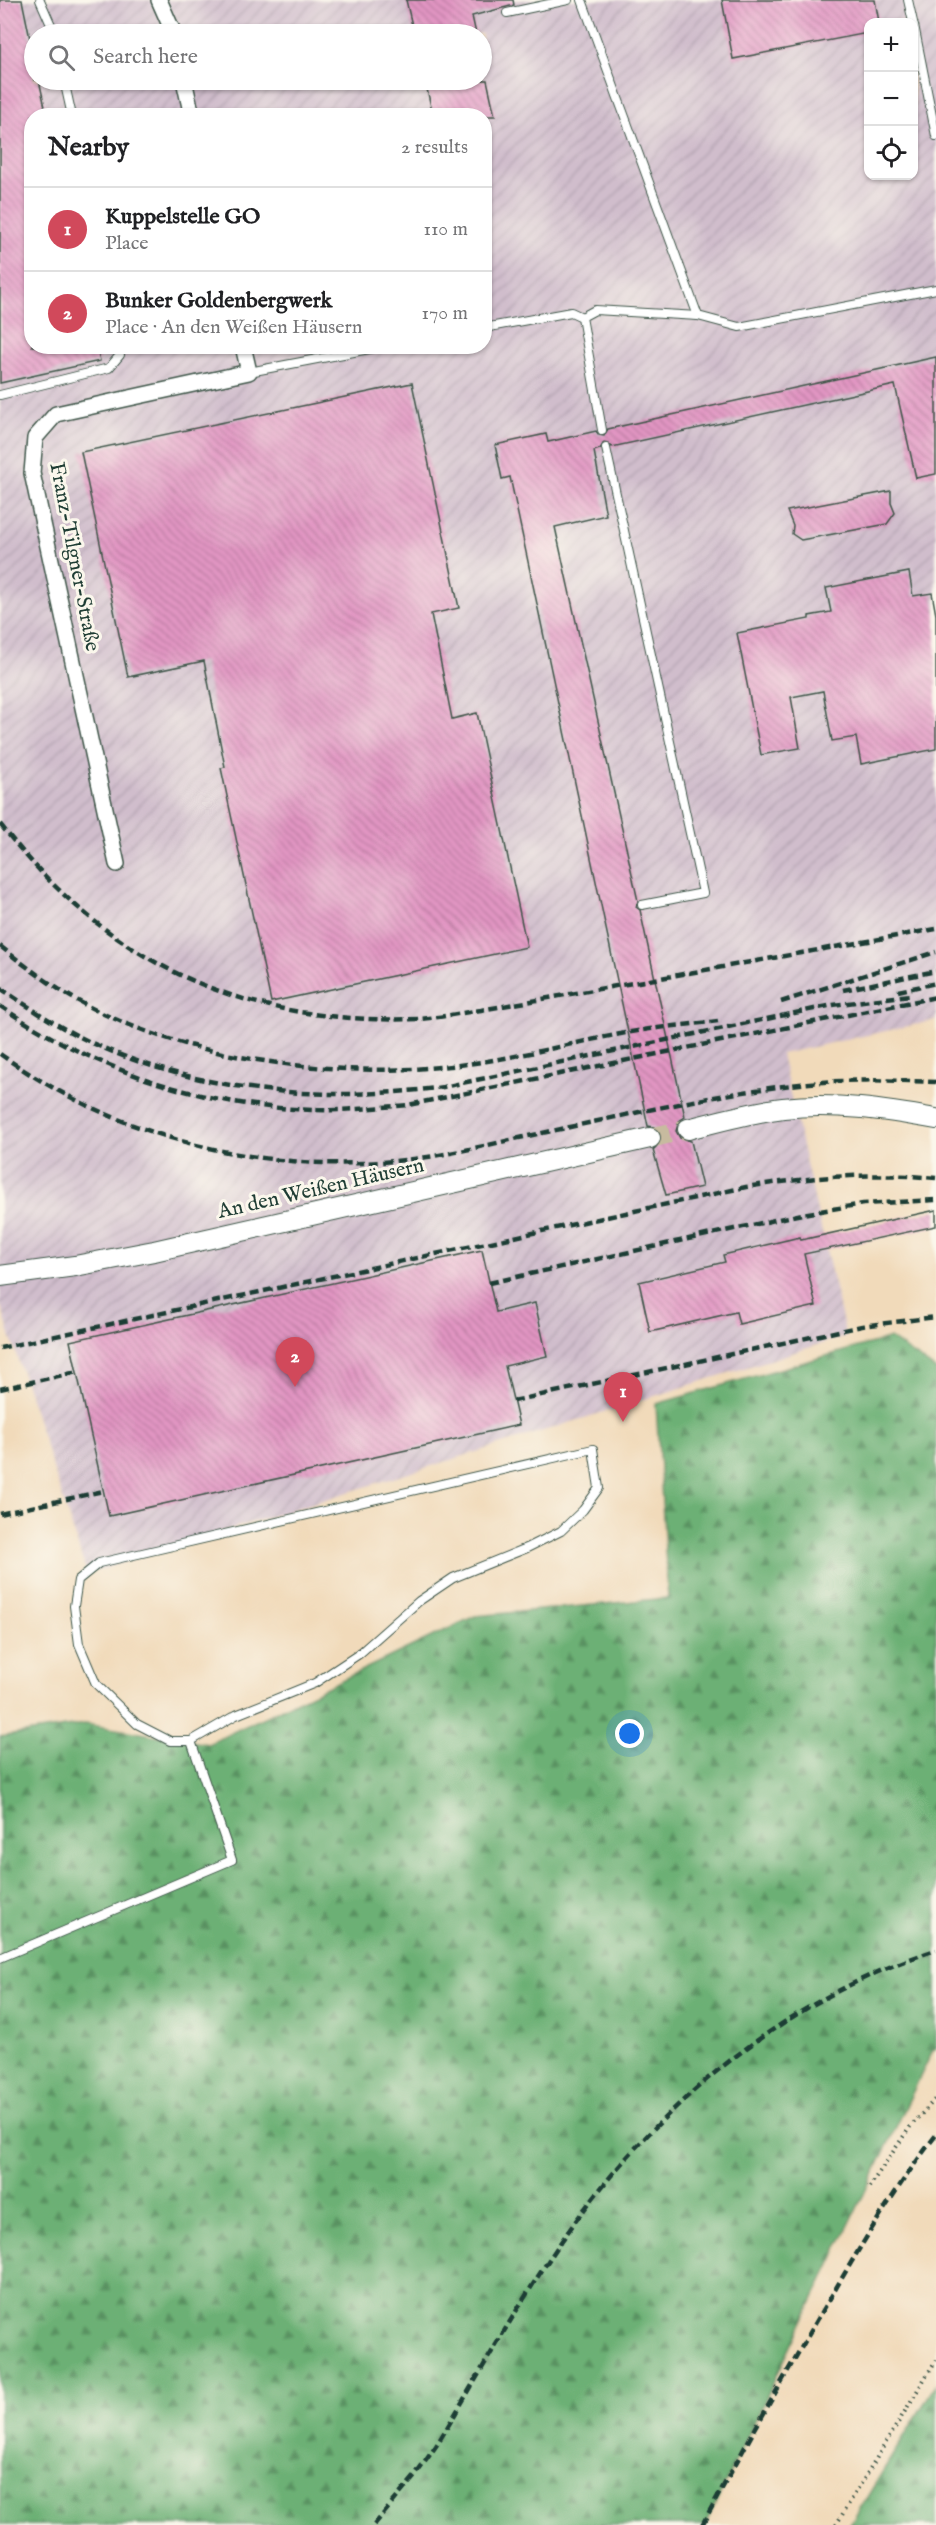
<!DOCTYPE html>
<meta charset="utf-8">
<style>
:root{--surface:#fff;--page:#f6f6f6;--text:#202124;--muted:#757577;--line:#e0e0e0;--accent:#d1495b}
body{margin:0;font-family:"IM FELL English",serif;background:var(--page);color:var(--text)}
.controls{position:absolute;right:18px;top:18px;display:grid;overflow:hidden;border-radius:12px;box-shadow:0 2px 4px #0004}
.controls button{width:54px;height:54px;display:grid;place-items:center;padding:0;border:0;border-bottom:2px solid var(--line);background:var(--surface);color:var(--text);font:30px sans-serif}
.you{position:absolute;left:630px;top:1734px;width:21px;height:21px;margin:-15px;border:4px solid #fff;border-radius:50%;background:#1a73e8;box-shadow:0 0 0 9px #1a73e833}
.badge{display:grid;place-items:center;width:39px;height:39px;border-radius:50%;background:var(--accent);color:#fff;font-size:20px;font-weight:700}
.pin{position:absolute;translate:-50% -50px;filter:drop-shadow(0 2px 3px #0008)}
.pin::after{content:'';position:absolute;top:32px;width:21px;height:18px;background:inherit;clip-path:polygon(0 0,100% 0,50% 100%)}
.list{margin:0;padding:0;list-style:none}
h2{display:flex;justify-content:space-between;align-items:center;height:78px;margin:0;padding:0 24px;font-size:26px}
h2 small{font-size:20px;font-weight:400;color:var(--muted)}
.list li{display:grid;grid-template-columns:39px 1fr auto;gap:18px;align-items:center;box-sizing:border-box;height:84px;padding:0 24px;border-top:2px solid var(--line)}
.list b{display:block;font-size:22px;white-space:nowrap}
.list p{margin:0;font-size:20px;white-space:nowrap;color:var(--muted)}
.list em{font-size:20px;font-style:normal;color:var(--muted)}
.icon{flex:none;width:33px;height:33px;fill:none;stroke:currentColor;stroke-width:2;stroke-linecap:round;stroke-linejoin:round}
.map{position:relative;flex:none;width:936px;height:2525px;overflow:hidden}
.search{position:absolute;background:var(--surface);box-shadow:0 2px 4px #0004;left:24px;top:24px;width:468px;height:66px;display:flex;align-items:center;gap:15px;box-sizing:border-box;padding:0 21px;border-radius:33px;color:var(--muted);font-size:22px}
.panel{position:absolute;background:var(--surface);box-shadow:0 2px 4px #0004;left:24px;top:108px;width:468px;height:246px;border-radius:24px}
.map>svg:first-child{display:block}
</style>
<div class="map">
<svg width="936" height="2525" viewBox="0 0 936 2525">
<defs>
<pattern id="industrial-furrows" width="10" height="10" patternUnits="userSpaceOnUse" patternTransform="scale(1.5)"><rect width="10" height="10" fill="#d0bdcc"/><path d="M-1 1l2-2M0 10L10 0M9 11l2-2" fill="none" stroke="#b2a3b0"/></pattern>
<pattern id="forest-firs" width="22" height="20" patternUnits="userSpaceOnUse" patternTransform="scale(1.5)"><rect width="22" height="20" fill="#6cb074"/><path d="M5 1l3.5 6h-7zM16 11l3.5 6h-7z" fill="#589060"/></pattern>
<pattern id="building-back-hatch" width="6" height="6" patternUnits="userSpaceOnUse" patternTransform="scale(1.5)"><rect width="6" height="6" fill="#e295c3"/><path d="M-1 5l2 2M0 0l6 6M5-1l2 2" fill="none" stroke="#b77b9f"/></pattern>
</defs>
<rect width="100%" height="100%" fill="#fbf7ec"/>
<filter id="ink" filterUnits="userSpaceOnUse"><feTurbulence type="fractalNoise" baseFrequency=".0167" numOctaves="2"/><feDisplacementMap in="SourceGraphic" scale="12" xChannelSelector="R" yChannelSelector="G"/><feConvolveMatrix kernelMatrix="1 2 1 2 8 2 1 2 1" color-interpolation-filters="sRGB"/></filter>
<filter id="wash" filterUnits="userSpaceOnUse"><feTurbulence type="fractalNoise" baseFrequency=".008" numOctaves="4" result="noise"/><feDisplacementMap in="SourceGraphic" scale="24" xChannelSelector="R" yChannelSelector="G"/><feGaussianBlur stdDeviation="1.35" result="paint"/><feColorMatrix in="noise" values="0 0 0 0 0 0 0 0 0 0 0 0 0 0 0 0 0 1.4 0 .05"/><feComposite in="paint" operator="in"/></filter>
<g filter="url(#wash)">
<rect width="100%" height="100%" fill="#f1daba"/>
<!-- industrial -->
<path fill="url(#industrial-furrows)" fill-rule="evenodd" d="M0,0H936V1020L781,1054L846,1336L87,1574L0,1304ZM868,22H914V176H868ZM34,34H482V80H34ZM32,116H484V346H32Z"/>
<!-- forest -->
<g fill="url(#forest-firs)" stroke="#467654" stroke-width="1.5">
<polygon points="890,1338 936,1370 936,2048 933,2050 705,2525 0,2525 0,1737 85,1724 208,1744 475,1616 668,1598 656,1404"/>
<polygon points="936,2384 936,2525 850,2525"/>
</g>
<g id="blocks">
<!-- building -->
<g fill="url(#building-back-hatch)">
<polygon points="0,0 22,0 34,58 34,80 39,80 47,116 32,116 32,346 97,346 100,361 0,383"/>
<polygon points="406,0 513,0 514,5 472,16 476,34 414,34"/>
<polygon points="722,0 875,0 879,22 868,22 868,33 733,59"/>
<polygon points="425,80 487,80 495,116 433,116"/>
<polygon points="936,357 936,474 916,478 895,385 612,447 608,443 604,442 600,449 594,451 606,515 555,527 638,901 636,907 640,910 685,1117 679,1121 676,1131 680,1138 691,1141 702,1187 666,1195 653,1150 661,1142 662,1135 654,1127 648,1126 510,477 502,479 495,445 546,434 548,442 596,431 599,435 604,436 608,429"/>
<polygon points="412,383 459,608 431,614 452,719 477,713 527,947 271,1002 221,768 225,767 204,661 128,677 81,452"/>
<polygon points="891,491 891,503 895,513 887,524 801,540 792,534 793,526 787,511"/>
<polygon points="909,572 913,596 932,593 936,615 936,749 861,764 856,737 832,741 823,691 791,697 800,748 761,755 737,633 809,619 809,616 831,612 826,588"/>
<polygon points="936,1210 936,1226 804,1254 816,1306 739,1324 736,1312 650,1332 639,1282 725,1262 723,1255 800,1237 801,1240"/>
<polygon points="482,1250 496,1312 535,1303 547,1356 505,1366 519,1425 109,1516 70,1341"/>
</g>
</g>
</g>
<g filter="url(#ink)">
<use href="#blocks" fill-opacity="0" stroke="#3e5548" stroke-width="1.5"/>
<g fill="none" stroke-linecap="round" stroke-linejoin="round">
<!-- tertiary-tunnel -->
<polyline stroke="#c7bb9f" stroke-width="20" stroke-dasharray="20 10" stroke-linecap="butt" points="650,1138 688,1129"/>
<defs>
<g id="service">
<polyline points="40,0 55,34"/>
<polyline points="582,0 698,316 739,327 936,289"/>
<polyline points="908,0 913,22"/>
<polyline points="507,13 568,0"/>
<polyline points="914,25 936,136"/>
<polyline points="64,80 72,116"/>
<polyline points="484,328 571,312 582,317"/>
<polyline points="249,372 385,346"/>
<polyline points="0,395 109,368 120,355 118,346"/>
<polyline points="602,430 582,317 595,310 698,316"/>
<polyline points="606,448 703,893 642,905"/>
<polygon points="593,1449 599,1488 583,1510 561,1531 527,1548 453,1578 419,1601 359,1654 315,1683 236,1715 191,1741 170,1741 137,1724 96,1684 79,1644 74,1606 78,1580 99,1563"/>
<polyline points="0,1958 232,1860 191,1741"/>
</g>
<g id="minor">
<polyline points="159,0 174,34"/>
<polyline points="184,80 192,116"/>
<polyline points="117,864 32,473 35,438 56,414 249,372 243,346"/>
</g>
<g id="tertiary">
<path d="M688,1129C719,1121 751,1112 783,1108C834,1102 886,1110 936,1119"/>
<polyline points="0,1276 75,1266 154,1251 650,1138"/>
</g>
</defs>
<!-- service casing -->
<use href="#service" stroke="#3e5548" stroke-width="10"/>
<!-- minor casing -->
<use href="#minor" stroke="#3e5548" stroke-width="18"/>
<!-- tertiary casing -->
<use href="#tertiary" stroke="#3e5548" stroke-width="22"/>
<!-- path -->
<g stroke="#3e5548" stroke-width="4" stroke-dasharray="1.5 4.5" stroke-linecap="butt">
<polyline points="869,2187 910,2127 936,2098"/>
<polyline points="836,2525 936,2360"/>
</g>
<!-- service -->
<use href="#service" stroke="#fff" stroke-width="8"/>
<!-- minor -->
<use href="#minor" stroke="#fff" stroke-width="15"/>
<!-- tertiary -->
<use href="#tertiary" stroke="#fff" stroke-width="20"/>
<!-- rail -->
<g stroke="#1f3d34" stroke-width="4.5" stroke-dasharray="9 4.5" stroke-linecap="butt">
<path d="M0,824C109,964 240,1025 418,1019C439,1018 460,1013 481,1010L936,929"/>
<path d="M0,946C21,963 43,979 66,994C179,1061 339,1081 467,1064C529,1056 589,1038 650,1029C672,1026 695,1024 718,1021"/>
<path d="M0,988C29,1007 58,1027 90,1042C200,1093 324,1103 443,1087L833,1005L910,995"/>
<polyline points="843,990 936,971"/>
<polyline points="898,991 936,983"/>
<polyline points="781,1002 936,952"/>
<path d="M0,1006C99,1073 219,1113 340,1110C362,1109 385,1107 408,1105L936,997"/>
<path d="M0,1054C119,1139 268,1177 414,1159C459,1153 503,1141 547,1132C631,1114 715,1094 800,1084C845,1079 891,1080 936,1082"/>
<polyline points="489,1283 802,1214 863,1204 936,1200"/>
<path d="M0,1348L746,1187C809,1177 872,1172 936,1178"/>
<polyline points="0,1389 77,1372"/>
<polyline points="513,1401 862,1326 936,1317"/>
<polyline points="0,1514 103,1491"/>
<path d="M374,2525L415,2476L436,2446C487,2362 536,2270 597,2193C684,2083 802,1993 936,1950"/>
<path d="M702,2525C744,2448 787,2371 832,2295C864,2240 897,2186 936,2135"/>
</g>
</g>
</g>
<g text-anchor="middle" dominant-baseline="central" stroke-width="6" stroke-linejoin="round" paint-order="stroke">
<!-- street labels -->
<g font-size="21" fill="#1f3d34" stroke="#fbf7ec">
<text transform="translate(74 557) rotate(79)">Franz-Tilgner-Straße</text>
<text transform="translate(321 1189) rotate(-13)">An den Weißen Häusern</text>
</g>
</g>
</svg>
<div class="controls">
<button>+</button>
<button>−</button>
<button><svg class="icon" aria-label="locate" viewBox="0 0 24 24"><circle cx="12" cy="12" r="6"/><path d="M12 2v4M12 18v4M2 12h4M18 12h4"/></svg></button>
</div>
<div class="you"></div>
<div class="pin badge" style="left:623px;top:1422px">1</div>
<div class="pin badge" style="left:295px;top:1387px">2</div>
<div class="search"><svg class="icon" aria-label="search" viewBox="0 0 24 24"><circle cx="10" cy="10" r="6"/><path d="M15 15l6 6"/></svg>Search here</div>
<section class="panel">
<h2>Nearby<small>2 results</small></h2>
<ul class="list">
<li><span class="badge">1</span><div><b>Kuppelstelle GO</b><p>Place</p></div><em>110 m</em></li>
<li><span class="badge">2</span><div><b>Bunker Goldenbergwerk</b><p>Place · An den Weißen Häusern</p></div><em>170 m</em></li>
</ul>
</section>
</div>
